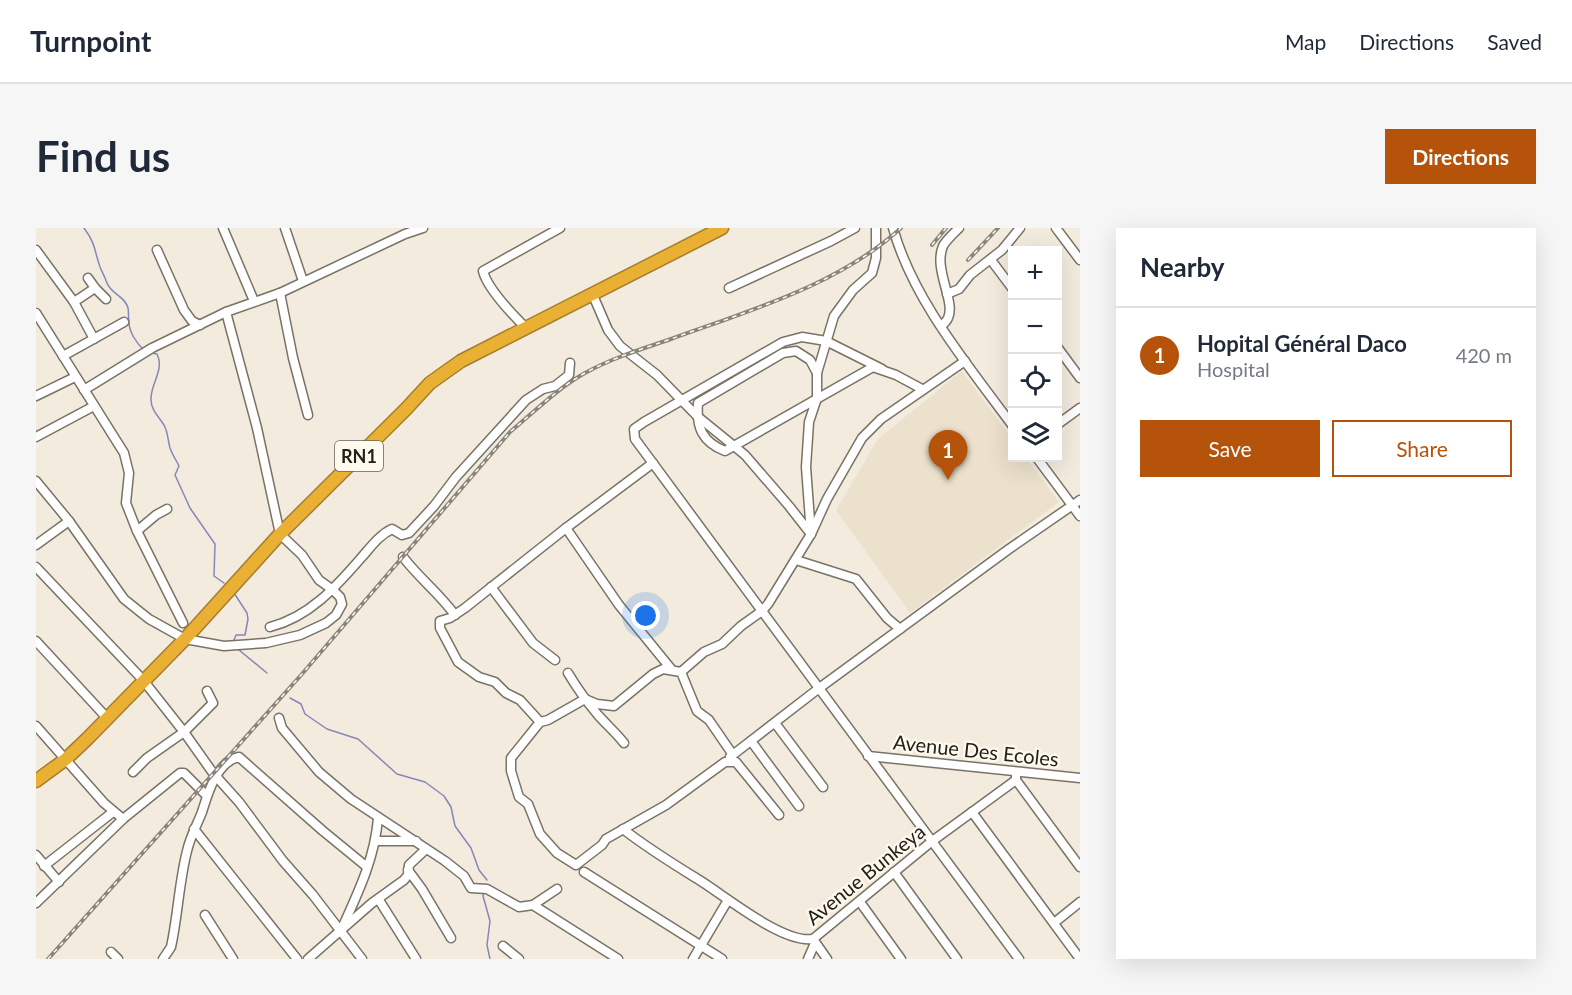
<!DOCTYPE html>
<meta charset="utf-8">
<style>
:root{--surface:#fff;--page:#f6f6f7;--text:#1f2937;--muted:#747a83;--line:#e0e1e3;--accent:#b45309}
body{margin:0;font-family:Lato,sans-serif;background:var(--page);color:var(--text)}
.controls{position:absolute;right:18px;top:18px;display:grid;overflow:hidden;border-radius:0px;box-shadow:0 6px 24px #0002}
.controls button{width:54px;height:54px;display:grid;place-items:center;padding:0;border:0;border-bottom:2px solid var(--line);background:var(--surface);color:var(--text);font:30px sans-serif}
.you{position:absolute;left:610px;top:388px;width:21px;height:21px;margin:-15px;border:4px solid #fff;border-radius:50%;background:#1a73e8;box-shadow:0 0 0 9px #1a73e833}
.badge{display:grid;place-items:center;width:39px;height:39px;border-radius:50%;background:var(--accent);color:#fff;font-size:20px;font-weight:700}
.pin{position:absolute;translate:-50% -50px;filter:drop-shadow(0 2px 3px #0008)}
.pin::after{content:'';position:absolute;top:32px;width:21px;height:18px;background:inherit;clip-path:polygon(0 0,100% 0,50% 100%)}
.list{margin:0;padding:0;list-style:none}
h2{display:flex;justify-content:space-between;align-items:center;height:78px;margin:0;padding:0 24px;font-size:26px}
h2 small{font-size:20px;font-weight:400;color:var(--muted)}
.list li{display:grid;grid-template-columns:39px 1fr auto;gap:18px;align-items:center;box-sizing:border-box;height:96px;padding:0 24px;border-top:2px solid var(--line)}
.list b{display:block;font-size:22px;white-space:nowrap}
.list p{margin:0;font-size:20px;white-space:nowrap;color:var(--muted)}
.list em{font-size:20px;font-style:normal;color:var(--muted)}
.actions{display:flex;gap:12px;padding:18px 24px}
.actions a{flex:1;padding:14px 0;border:2px solid var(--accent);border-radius:0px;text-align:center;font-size:21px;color:var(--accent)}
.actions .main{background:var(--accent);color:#fff}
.icon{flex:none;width:33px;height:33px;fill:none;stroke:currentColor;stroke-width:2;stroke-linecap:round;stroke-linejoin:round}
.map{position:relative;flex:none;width:1044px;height:731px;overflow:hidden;border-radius:0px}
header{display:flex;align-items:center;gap:36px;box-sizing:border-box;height:84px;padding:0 30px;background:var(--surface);border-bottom:2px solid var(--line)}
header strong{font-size:28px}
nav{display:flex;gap:33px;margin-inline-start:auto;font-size:21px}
.intro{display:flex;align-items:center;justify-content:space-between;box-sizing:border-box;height:144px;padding:0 36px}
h1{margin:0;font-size:42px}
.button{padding:15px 27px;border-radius:0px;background:var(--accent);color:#fff;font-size:21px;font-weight:700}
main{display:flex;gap:36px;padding:0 36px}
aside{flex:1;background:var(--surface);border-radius:0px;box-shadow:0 6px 24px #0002}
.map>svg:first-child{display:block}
</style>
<header>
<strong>Turnpoint</strong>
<nav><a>Map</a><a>Directions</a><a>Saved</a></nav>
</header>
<div class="intro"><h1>Find us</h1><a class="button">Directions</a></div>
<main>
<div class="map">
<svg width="1044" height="731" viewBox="0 0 1044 731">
<rect width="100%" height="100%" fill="#f3ebde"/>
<!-- built -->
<polygon fill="#ece1cc" points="926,143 976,211 976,230 990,230 1023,274 874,385 800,282 842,211"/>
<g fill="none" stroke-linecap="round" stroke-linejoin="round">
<!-- stream -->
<g stroke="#8587ba" stroke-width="1.5">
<path d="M48,0C60,16 58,22 64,39C66,44 69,49 71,55C75,66 89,68 92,80C93,84 92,90 93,94C93,104 101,116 108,122"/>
<path d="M115,125L121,126C129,142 114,156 115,172C115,182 123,189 128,197C132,204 132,213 134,220C136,226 140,232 143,238L139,247L154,280L179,316L178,348L188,355"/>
<polyline points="198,412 200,407 209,407 212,391 211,385 198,365"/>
<polyline points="203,422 231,445"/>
<polyline points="254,470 265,476 269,486 291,501 322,511 361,546 389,554 408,568 415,579 419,598 435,620 443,642 451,652"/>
<polyline points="448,663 447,668 454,693 451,717 454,731"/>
</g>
<defs>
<g id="minor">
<polyline points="187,0 218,73"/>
<polyline points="249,0 267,53"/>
<path d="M857,0C877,72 932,137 976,197"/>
<polyline points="1020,0 1044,32"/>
<polyline points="0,22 38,74 58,111"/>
<polyline points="121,22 148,82 156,93 164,97"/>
<polyline points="955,32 976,60"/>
<polyline points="59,60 70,71"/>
<polyline points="693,60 795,13 819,0"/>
<polyline points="244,65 257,130 272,187"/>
<polyline points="556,65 572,102 584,118 621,147 661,188 709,227 753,278 775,306"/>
<polyline points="911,66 923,61 934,47 966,22 984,0"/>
<polyline points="38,74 59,60 52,50"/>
<polyline points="0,85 88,225 93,245 90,275 101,303 147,395"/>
<path d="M906,98C908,95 911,93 912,90C920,74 897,41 907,18C910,12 918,5 923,0"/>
<path d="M489,99C476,86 451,60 447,43L524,0"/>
<polyline points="1022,120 1044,150"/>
<polyline points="27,128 88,94"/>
<polyline points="846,141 790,113 766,109 747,114 608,194 598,201 599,211 983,731"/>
<path d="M781,145L774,132L760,123L747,125L662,175C660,199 666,214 689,223L837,139L860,147L886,161"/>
<polyline points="48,162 116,120 190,84"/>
<polyline points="0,168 39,149"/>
<polyline points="1022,196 1044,180"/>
<polyline points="0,209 58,178"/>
<polyline points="1001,230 1044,288"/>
<polyline points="0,253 33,293 88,371 113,391 149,411 188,418 230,415 264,407 290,395 300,387 306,376 304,369 297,362 283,352 266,327 244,306 221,200 190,84 244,65 369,6 387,0"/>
<polyline points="530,300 583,377 636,442"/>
<polyline points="101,303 120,287 131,281"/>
<polyline points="775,306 770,239 773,194 781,170 781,145 798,88 817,62 836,45 840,30 840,0"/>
<polyline points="0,317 33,293"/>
<path d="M367,329C383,350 403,365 419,387"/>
<polyline points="760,332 820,351 851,390 864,401"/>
<polyline points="0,339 107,452 148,504 177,545 203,574 247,633 277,667 326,731"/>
<polyline points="455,359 497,415 519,432"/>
<path d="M234,399C273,389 299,360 325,330C334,320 343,307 356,301L366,307L373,305L398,278L420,249L490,172L507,161L519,158L533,147L534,135"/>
<polyline points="0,413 71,490"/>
<polyline points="645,444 668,424 686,416 705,398 726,383 732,376 775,306 791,271 826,210 845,191 929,133"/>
<path d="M532,445C541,460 551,474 562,487C571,497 580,505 588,515"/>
<polyline points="243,490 246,500 283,544 315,571 409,633 428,648 435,660 451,661 483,679 497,677 582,731"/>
<polyline points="504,494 484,472 470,465 459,454 443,449 422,434 404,400 404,393 414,390 429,380 530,300 617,235"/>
<polyline points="739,495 787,559"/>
<polyline points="0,498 68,575 87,591"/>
<polyline points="715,513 763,578"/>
<polyline points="697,527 673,492 661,483 645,444 627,441 617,446 578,478 561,476 549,471 512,492 504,494 475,530 475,543 483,569 492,576 504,606 521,625 540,637 566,617 570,611 630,577 689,534 700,534 743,587"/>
<polyline points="832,528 1044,550"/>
<polyline points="694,529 782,461 973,321 1044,272"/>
<polyline points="97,544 111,530 148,504 177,475 171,463"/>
<polyline points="980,547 980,552 1044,639"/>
<polyline points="936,584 1044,731"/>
<polyline points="158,601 261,731"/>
<path d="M587,601C610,619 634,634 660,650C687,666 746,716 777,711L895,614L980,552"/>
<polyline points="340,613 380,613"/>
<polyline points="0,627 23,654"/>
<polyline points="8,638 77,584"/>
<polyline points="372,642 386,661 415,710"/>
<polyline points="548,644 686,731"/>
<polyline points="858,644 921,731"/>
<polyline points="343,672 380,731"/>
<polyline points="824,674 865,731"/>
<polyline points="0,675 87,591 144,545 148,545 170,567"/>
<polyline points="497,677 521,661"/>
<polyline points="169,687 197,731"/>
<polyline points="1018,695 1044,674"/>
<path d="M307,698C323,663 339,629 342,590"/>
<polyline points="777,711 791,731"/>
<polyline points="467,718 483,731"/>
<polyline points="75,724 82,731"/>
<path d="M127,731L135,719C142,687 143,654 151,623C154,609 161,597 166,584C172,565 181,533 203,529L287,603L331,639"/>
<polyline points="272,731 336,675 368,652 372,647 373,637 390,621"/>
<polyline points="657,731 692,672"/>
<polyline points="772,731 779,715"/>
</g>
<polyline id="highway" points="0,553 30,531 51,511 149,411 244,306 370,181 394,155 425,133 686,0"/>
</defs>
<!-- minor casing -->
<use href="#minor" stroke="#797266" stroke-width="11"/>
<!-- highway casing -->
<use href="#highway" stroke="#a47e2c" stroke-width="15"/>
<!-- minor -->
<use href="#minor" stroke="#fff" stroke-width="8"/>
<!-- highway -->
<use href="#highway" stroke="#eab034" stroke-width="12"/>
<defs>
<g id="rail">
<polyline points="896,17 910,0"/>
<polyline points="932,32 962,0"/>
<path d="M12,731L266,446L474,204C498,184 522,160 549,145C576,130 606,121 635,111C712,83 803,57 865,0"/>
</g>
</defs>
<!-- rail casing -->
<use href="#rail" stroke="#8a857c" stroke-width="4"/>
<!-- rail -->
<use href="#rail" stroke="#fff9ee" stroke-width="1.5" stroke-dasharray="4.5" stroke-linecap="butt"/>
</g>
<g text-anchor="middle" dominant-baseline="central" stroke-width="4.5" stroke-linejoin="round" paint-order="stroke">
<!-- shield labels -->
<rect fill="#fff9ee" stroke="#65625b" stroke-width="1.5" x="299" y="213" width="48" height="30" rx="4.5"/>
<g font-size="18" font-weight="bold" fill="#23211c">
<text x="323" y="228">RN1</text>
</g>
<!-- street labels -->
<g font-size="20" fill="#23211c" stroke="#fff9ee">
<text transform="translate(940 522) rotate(6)">Avenue Des Ecoles</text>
<text transform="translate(829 646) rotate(-39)">Avenue Bunkeya</text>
</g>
</g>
</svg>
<div class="controls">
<button>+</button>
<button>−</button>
<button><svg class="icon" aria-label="locate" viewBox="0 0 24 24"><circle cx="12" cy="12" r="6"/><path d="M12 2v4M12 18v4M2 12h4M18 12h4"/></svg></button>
<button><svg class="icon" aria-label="layers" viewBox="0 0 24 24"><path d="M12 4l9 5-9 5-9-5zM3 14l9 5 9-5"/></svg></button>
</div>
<div class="you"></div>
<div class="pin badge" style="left:912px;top:252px">1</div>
</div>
<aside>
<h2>Nearby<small></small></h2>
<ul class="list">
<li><span class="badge">1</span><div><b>Hopital Général Daco</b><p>Hospital</p></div><em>420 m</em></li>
</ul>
<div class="actions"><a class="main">Save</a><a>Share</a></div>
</aside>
</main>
